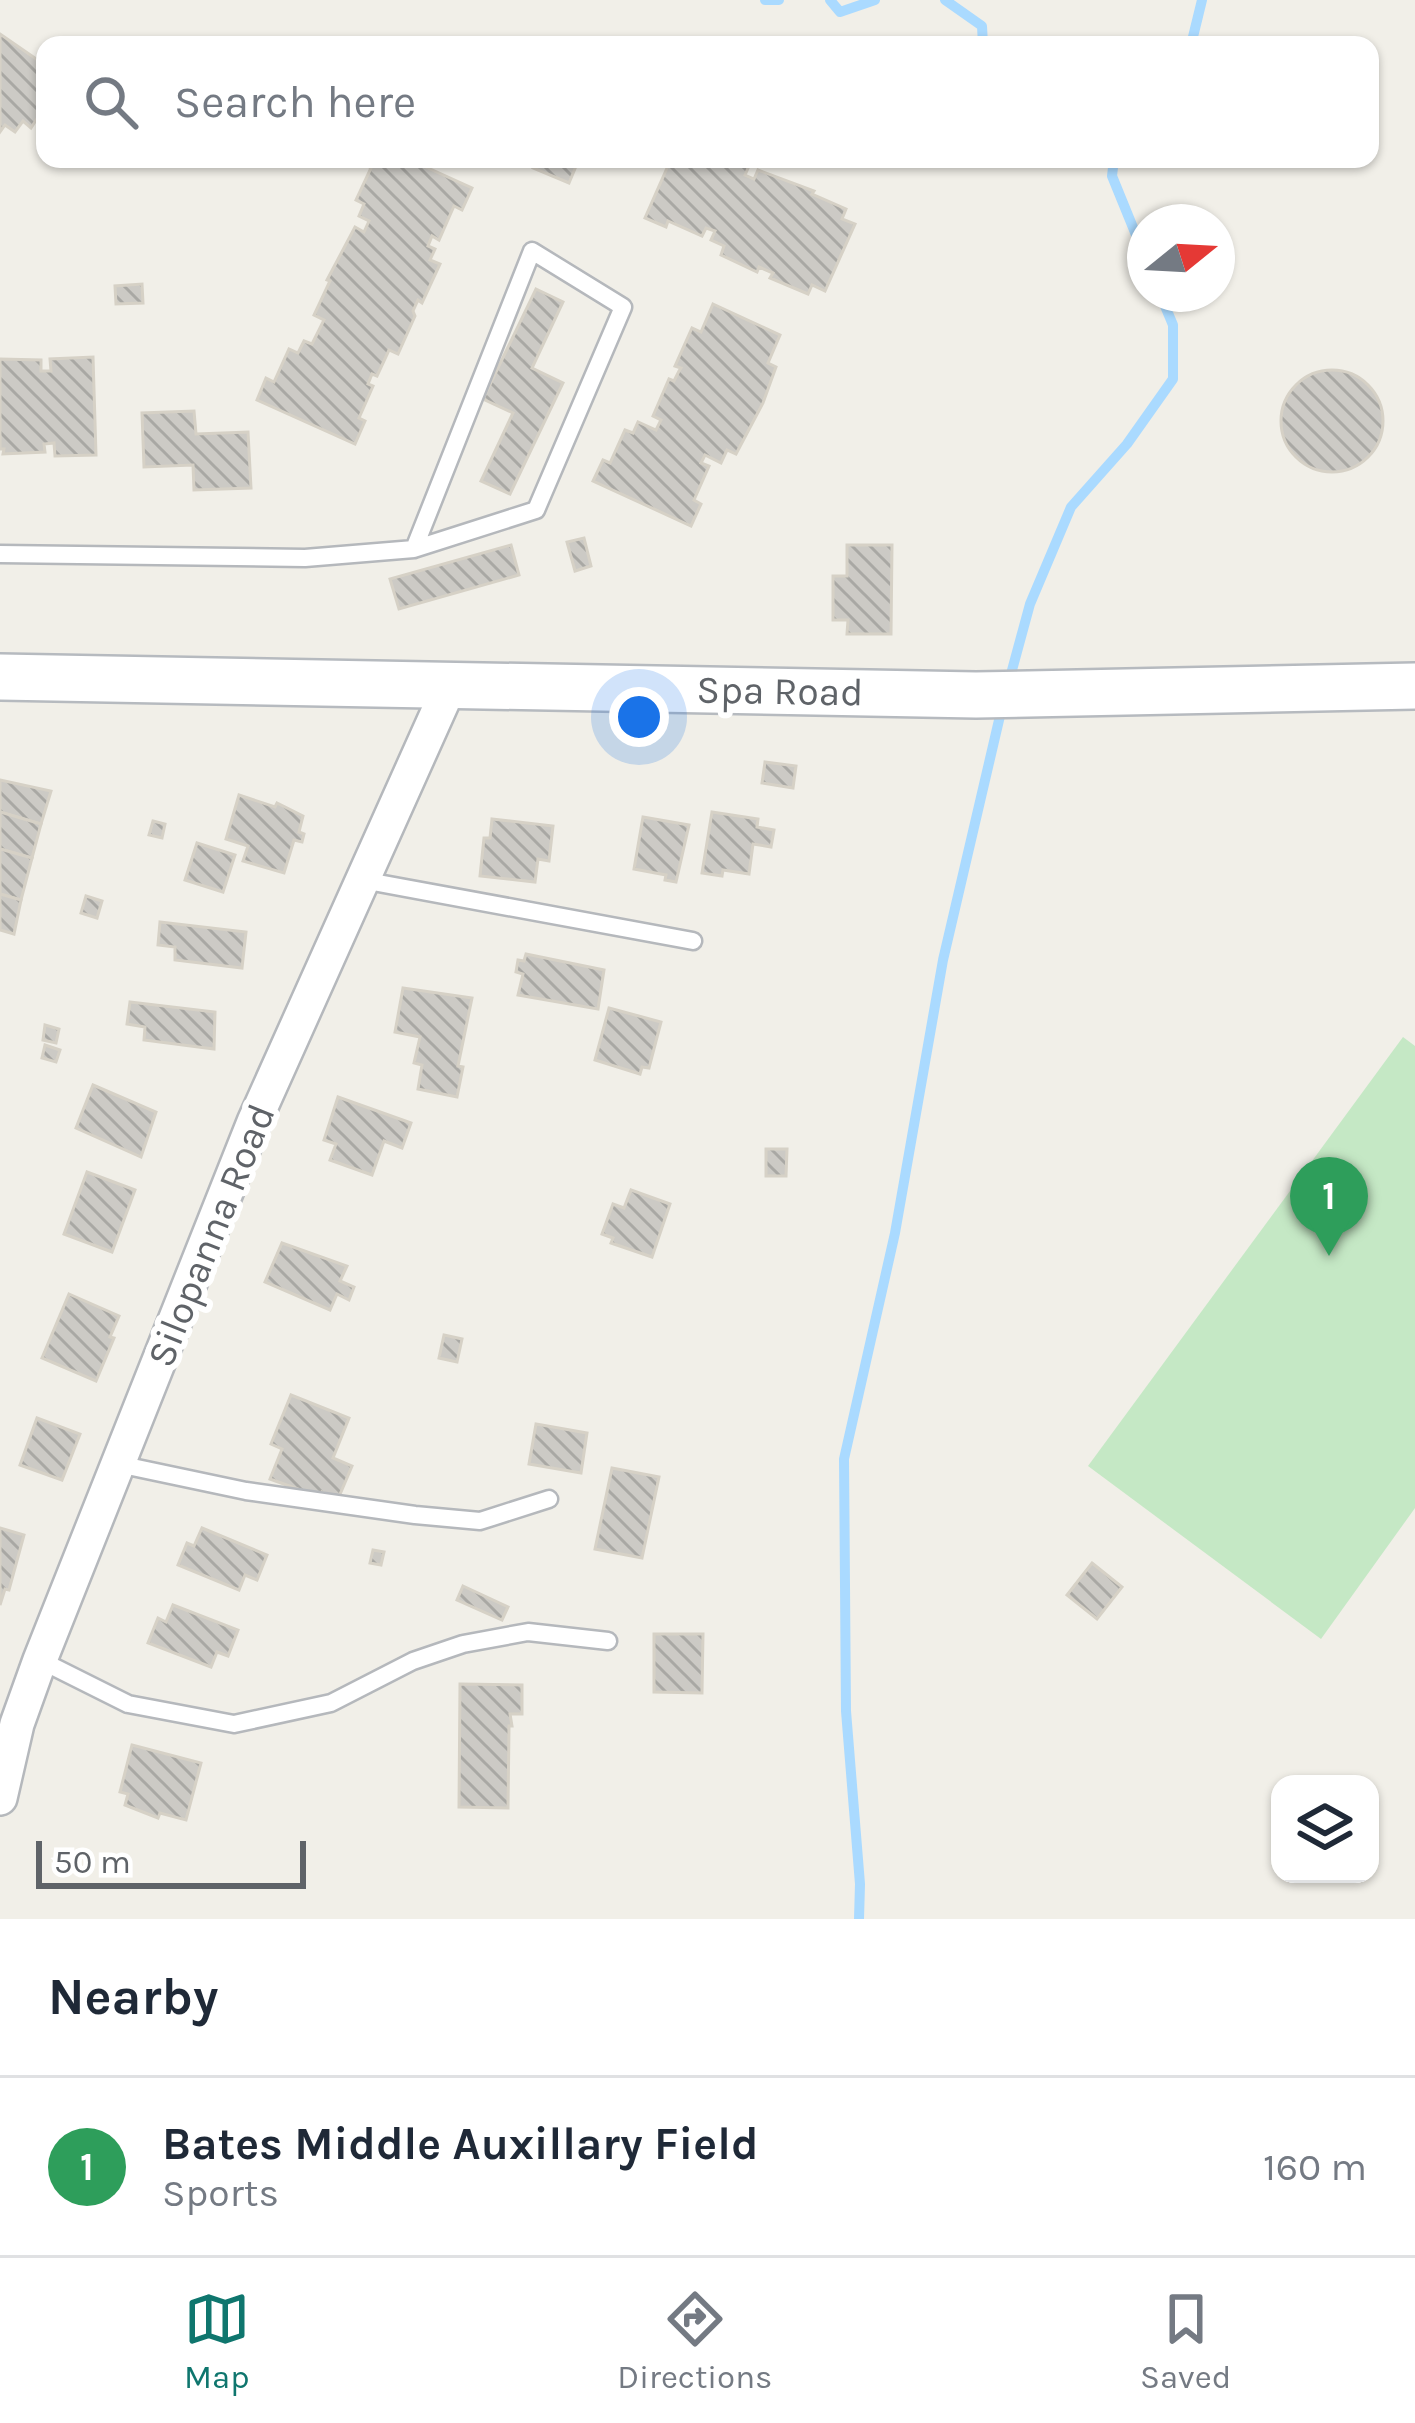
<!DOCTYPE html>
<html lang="en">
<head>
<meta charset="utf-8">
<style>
	:root { --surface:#fff; --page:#f2f2f3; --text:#1f2937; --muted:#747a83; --line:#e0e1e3; --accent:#0f766e }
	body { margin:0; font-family:Karla,sans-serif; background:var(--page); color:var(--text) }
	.controls { position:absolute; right:36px; bottom:36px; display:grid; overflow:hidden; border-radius:24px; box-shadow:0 3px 9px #0004 }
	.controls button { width:108px; height:108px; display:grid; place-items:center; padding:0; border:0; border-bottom:3px solid var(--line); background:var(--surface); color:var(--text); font:60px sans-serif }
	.compass { position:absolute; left:1127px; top:204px; width:108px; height:108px; border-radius:50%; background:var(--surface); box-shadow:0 3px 9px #0004; rotate:72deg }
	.scale { position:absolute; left:36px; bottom:30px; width:270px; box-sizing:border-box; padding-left:12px; border:6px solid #5f6368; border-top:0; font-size:33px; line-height:42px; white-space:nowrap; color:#5f6368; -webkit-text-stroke:9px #fff; paint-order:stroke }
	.you { position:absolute; left:639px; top:717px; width:42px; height:42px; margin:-30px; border:9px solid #fff; border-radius:50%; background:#1a73e8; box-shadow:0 0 0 18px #1a73e833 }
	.badge { display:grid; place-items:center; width:78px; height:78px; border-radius:50%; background:var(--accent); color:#fff; font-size:39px; font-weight:700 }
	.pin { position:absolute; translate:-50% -99px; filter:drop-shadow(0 3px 6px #0008) }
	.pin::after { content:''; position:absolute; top:63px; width:42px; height:36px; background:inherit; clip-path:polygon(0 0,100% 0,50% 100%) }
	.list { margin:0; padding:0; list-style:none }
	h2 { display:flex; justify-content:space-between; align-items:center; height:156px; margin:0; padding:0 48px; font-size:51px }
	h2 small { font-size:39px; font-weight:400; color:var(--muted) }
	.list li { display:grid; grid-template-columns:78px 1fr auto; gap:36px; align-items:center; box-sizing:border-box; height:180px; padding:0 48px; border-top:3px solid var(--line) }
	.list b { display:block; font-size:45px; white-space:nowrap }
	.list p { margin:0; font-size:39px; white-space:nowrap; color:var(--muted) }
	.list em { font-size:39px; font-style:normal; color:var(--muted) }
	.icon { flex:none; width:66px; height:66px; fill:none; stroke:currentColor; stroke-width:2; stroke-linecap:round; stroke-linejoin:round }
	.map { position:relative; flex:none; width:1415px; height:1919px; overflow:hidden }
	.search { position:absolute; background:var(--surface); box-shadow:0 3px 9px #0004; left:36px; right:36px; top:36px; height:132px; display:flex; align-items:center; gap:30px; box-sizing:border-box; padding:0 42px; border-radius:24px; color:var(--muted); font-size:45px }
	.sheet { height:336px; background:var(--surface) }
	nav { display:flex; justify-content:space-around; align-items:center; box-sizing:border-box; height:168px; border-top:3px solid var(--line); background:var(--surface); font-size:33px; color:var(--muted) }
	nav a { display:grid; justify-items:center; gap:6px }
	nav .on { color:var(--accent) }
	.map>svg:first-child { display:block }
	.garden { fill:#c5e8c5 }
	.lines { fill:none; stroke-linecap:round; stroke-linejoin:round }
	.stream { stroke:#aadaff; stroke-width:10 }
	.building { fill:url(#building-back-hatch); stroke:#d6d1c6; stroke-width:3 }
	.service-casing { stroke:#b5b8bc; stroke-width:21 }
	.minor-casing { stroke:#b5b8bc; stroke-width:38 }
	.secondary-casing { stroke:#b6babf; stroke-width:50 }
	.service { stroke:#fff; stroke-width:16 }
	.minor { stroke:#fff; stroke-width:33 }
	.secondary { stroke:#fff; stroke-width:45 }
	.labels { text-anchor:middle; stroke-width:12; stroke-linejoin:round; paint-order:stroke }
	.street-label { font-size:39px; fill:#5f6368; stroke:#fff }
</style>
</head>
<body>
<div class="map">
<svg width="1415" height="1919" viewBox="0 0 1415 1919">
	<defs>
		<pattern id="building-back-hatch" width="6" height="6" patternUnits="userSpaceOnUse" patternTransform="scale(3)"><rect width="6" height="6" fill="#cccac5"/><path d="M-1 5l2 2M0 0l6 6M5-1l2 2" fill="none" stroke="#a9a8a4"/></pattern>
	</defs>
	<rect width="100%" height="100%" fill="#f1efe8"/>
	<path class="garden" d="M1403,1037l12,9v462l-94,131 -233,-173z"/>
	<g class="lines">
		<g class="stream">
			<path d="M765,0h14"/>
			<path d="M830,0l10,12 35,-12"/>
			<path d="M945,0l37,26 1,19"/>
			<path d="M1191,45l11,-45"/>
			<path d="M1114,159l-2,17 33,81"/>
			<path d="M1008,685l22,-81 41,-97 56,-63 46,-65v-54l-13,-31"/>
			<path d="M859,1919l1,-35 -14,-173 -2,-252 51,-226 48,-273 60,-257"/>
		</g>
	</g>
	<g class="building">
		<path d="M0,34l45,31v41l-14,22 -8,-7 -8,11 -10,-7 -5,7z"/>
		<path d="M367,159h41l64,29 -10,22 -8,-4 -15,34 -7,-4 -4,10 7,3 -5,11 10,4 -18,39 -4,-3 -5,11 2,5 -17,38 -9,-4 -12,26 -5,-2 -4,10 5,2 -14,32 6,3 -10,23 -98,-44 9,-22 8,4 15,-33 9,4 6,-12 8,3 12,-24 -10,-5 16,-34 -3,-1 28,-53 9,5 5,-11 -10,-5 5,-12 -8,-4 15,-32 -7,-4z"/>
		<path d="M537,159h42l-10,24 -36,-15z"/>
		<path d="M671,159h67l11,7 -4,9 9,4 4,-9 56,21 -2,3 34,15 -4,10 13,5 -30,67 -13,-6 -4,9 -38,-16 3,-5 -14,-6 -2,5 -36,-17 3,-9 -13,-6 4,-9 -9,-3 -4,8 -34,-15 -2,6 -21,-9z"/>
		<path d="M142,284l1,19 -27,1 -1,-18z"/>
		<path d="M536,289l27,13 -31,66 31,15 -53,111 -29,-13 32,-68 -30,-14z"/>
		<path d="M713,304l67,31 -12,28 8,4 -13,36 -27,51 -9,-4 -6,13 -16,-8 -4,8 8,3 -15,34 7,4 -10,22 -98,-45 10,-21 7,3 15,-33 8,3 5,-11 18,8 5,-10 -8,-4 16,-37 5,2 5,-10 2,-3 -6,-2 17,-38 9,4z"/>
		<path d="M93,357l3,98 -41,1 -1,-13 -10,1 1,8 -42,2 1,-5h-4v-90l41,1v11h10l-1,-12z"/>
		<circle cx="1332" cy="421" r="51"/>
		<path d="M194,411l2,23 52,-2 3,56 -57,2 -1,-25 -49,2 -2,-54z"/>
		<path d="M584,538l7,28 -16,5 -8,-29z"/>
		<path d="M511,545l8,30 -120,34 -9,-30z"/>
		<path d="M847,545h45l-1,89h-44l1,-14h-15v-44h14z"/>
		<path d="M765,762l31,4 -3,22 -31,-5z"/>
		<path d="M0,780l51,11 -10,33 -41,-12z"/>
		<path d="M239,795l36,12 2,-4 26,13 -4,16 5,2 -2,8 -8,-2 -10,33 -41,-12 5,-15 -22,-7z"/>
		<path d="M0,812l41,12 -9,34 -32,-9z"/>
		<path d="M712,812l46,7 -1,8 17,3 -3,17 -18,-3 -4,30 -26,-4 -1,6 -20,-3z"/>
		<path d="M643,817l46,8 -13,57 -11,-2 1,-5 -32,-6z"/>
		<path d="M492,819l61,7 -4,35 -11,-2 -3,23 -55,-6 4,-38h6z"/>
		<path d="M153,821l12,3 -3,14 -13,-3z"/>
		<path d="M197,843l38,12 -12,37 -38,-12z"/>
		<path d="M0,849l32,9 -11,42 -21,-6z"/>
		<path d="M0,894l21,6 -7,34 -14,-4z"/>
		<path d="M86,896l16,5 -5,17 -16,-5z"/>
		<path d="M160,922l86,10 -4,36 -67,-8v-13l-17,-2z"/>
		<path d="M526,954l78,16 -6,39 -80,-14 5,-21 -7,-2 2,-12 6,1z"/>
		<path d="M403,988l69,10 -14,68 5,1 -6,30 -39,-8 4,-24 -8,-2 6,-26 -25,-5z"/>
		<path d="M130,1002l85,10 -1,37 -70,-9 1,-13 -18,-3z"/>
		<path d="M609,1008l52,14 -12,46 -7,-1 -2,7 -45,-14z"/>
		<path d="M45,1025l14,4 -3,14 -13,-3z"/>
		<path d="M45,1045l15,5 -4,12 -14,-4z"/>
		<path d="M93,1085l63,27 -15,45 -65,-29z"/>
		<path d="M338,1097l73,26 -9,25 -18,-7 -12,34 -42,-15 6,-16 -12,-4z"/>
		<path d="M766,1149h21l-1,27h-20z"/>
		<path d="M87,1172l48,18 -23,62 -48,-18z"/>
		<path d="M631,1190l39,14 -18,53 -41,-14 2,-5 -11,-4 11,-30 11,4z"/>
		<path d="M282,1243l65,23 -7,15 14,6 -5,13 -12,-6 -7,16 -65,-28z"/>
		<path d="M69,1294l50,22 -9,21 4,1 -18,43 -54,-23z"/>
		<path d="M444,1335l18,4 -5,23 -18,-4z"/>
		<path d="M291,1395l58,23 -16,40 19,8 -14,33 -16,-7 -2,5 -50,-18 12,-30 -11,-5z"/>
		<path d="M37,1418l43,16 -18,46 -42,-15z"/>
		<path d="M536,1424l51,9 -6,40 -52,-9z"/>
		<path d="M612,1468l47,9 -17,81 -47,-9z"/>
		<path d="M0,1528l24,7 -15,55 -4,-1 -5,16z"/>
		<path d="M202,1528l65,27 -10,25 -12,-5 -6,15 -61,-25 9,-22 7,3z"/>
		<path d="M373,1550l11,2 -3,13 -11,-2z"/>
		<path d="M1092,1563l30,24 -25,32 -30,-24z"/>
		<path d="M463,1586l45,21 -6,13 -45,-20z"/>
		<path d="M173,1605l65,25 -10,26 -11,-4 -6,15 -63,-24 10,-25 8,4z"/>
		<path d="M654,1634h49l-1,59 -48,-1z"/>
		<path d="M460,1684l62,1v29h-12l2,12h-3l-1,82 -49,-1z"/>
		<path d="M132,1745l69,18 -15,57 -26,-7 -2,5 -33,-13 3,-11 -8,-2z"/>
	</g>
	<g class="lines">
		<defs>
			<g id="service">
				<path d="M0,554l305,4 109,-9 122,-39 87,-203 -91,-56 -118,298"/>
				<path d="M362,880l331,61"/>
				<path d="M118,1464l128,27 169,24 65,6 69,-22"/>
				<path d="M40,1660l88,44 106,20 97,-21 82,-42 50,-17 65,-12 80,9"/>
			</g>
			<path id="minor" d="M0,1798l17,-74 23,-64 214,-538 197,-439"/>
			<path id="secondary" d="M0,677l976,18 439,-9"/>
		</defs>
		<use href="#service" class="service-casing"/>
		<use href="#minor" class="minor-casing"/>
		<use href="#secondary" class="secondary-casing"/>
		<use href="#service" class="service"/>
		<use href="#minor" class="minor"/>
		<use href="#secondary" class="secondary"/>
	</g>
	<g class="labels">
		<g class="street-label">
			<text transform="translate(780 690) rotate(1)" y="14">Spa Road</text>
			<text transform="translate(210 1235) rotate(-68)" y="14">Silopanna Road</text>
		</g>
	</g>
</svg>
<div class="controls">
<button><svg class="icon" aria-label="layers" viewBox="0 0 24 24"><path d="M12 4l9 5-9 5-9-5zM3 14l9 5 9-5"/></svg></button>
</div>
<svg class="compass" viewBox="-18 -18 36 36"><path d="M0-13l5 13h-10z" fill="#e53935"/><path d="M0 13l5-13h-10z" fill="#747a83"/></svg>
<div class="scale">50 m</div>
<div class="you"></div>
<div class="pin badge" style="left:1329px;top:1256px;background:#2e9e5b">1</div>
<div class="search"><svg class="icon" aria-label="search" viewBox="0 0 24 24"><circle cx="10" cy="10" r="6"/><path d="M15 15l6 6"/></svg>Search here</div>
</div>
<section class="sheet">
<h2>Nearby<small></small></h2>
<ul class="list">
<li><span class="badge" style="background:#2e9e5b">1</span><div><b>Bates Middle Auxillary Field</b><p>Sports</p></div><em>160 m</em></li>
</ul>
</section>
<nav>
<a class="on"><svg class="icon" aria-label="map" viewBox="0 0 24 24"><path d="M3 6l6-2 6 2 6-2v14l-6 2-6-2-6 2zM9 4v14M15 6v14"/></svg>Map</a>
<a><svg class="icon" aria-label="directions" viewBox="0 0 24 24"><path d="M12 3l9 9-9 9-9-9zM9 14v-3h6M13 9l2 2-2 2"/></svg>Directions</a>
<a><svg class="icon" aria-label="saved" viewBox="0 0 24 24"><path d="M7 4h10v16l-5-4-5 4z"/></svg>Saved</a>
</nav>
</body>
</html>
